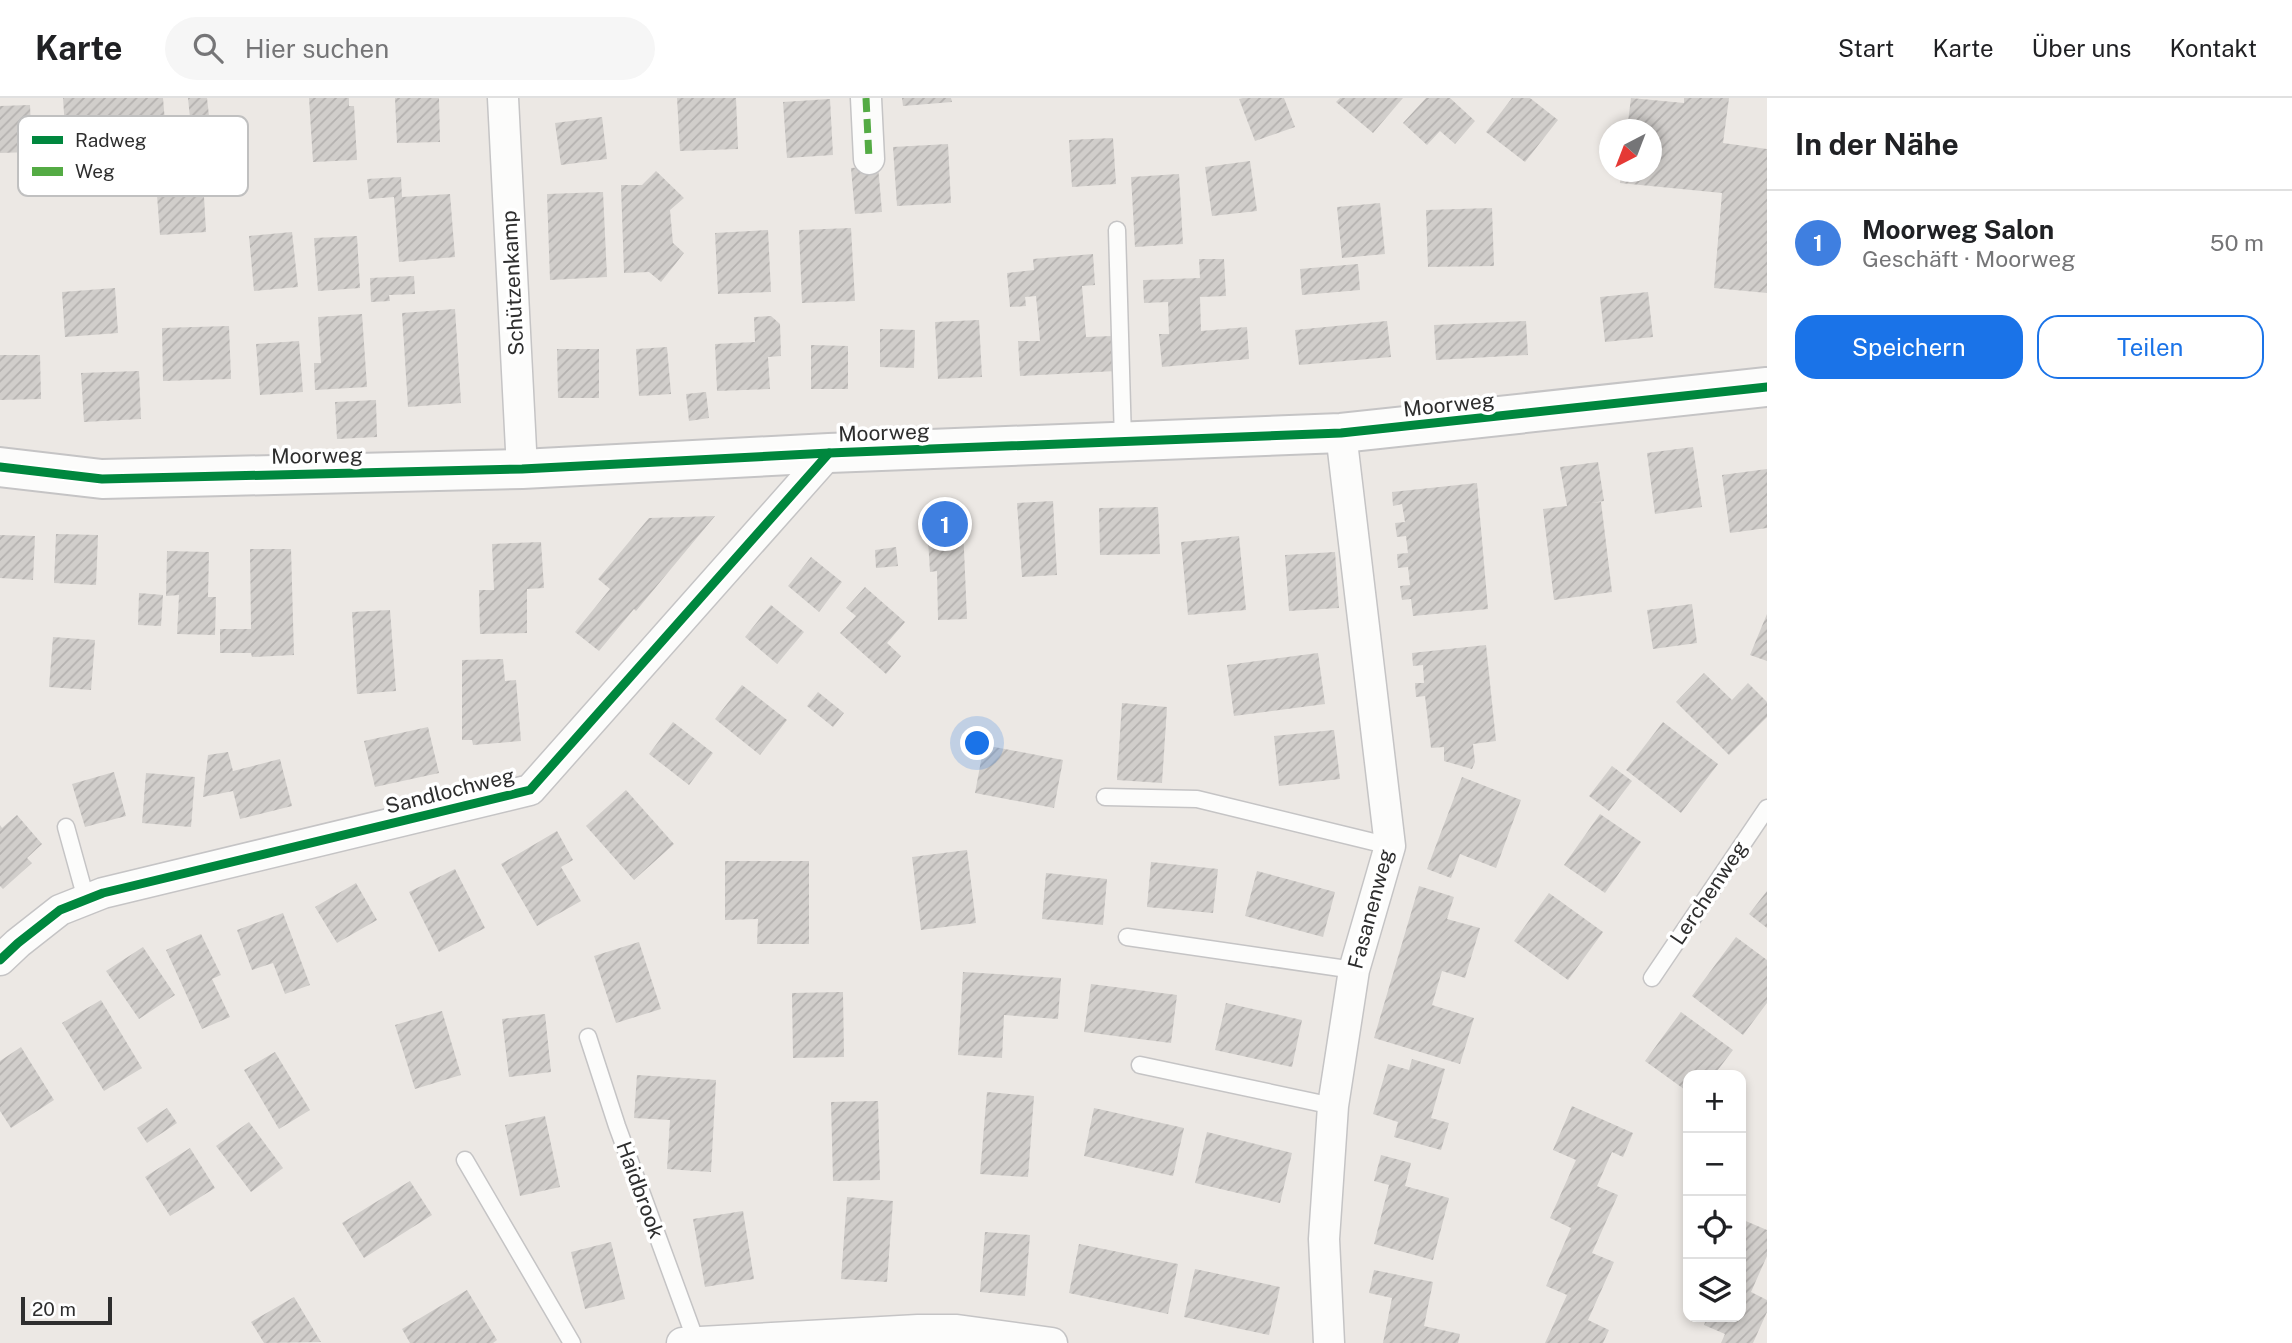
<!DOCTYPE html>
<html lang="de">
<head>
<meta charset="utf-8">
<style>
	:root { --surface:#fff; --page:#f6f6f6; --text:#202124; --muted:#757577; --line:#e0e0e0; --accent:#1a73e8 }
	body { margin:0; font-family:"Public Sans",sans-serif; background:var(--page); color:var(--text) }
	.controls { position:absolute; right:21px; bottom:21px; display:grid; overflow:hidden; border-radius:14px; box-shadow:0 4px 10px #0003 }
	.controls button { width:63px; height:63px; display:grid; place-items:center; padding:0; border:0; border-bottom:2px solid var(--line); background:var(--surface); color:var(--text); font:35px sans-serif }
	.compass { position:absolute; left:1599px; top:21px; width:63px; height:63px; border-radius:50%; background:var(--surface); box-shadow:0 4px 10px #0003; rotate:222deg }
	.scale { position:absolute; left:21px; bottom:18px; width:91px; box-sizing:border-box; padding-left:7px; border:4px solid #2e2e2e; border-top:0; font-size:19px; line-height:24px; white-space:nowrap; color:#2e2e2e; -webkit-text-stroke:5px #fff; paint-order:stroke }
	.you { position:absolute; left:978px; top:646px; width:24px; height:24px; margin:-18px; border:5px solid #fff; border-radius:50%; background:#1a73e8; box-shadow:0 0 0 10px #1a73e833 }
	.badge { display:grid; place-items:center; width:46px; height:46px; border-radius:50%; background:var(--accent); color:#fff; font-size:23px; font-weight:700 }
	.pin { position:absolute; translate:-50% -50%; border:4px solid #fff; box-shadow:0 2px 7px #0006 }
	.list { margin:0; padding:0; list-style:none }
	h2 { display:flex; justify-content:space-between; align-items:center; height:91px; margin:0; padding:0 28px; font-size:30px }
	h2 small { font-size:23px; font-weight:400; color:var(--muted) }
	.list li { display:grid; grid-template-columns:46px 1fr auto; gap:21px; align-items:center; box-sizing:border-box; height:105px; padding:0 28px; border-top:2px solid var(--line) }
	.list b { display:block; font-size:26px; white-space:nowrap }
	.list p { margin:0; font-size:23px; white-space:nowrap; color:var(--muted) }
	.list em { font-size:23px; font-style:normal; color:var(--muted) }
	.actions { display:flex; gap:14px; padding:21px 28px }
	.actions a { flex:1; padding:16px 0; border:2px solid var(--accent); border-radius:21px; text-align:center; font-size:24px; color:var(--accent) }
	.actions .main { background:var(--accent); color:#fff }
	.icon { flex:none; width:38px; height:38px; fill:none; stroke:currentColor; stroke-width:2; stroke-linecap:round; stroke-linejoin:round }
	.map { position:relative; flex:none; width:1767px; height:1245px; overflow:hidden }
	header { display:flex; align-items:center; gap:42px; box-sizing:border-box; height:98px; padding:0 35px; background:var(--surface); border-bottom:2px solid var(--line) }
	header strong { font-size:33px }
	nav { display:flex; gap:38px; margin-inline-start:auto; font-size:24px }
	.search { width:490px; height:63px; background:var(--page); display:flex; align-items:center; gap:18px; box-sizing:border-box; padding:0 24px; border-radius:38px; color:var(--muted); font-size:26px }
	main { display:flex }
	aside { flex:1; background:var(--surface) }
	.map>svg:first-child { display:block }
	.building { fill:url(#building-hatch) }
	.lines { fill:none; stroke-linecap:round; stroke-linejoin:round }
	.lane-casing { stroke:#c5c4c5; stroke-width:19 }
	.street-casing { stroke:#c5c4c5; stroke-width:33 }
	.secondary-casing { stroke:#c5c4c5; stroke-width:42 }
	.lane { stroke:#fcfcfb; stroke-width:16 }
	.street { stroke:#fcfcfb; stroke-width:30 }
	.secondary { stroke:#fcfcfb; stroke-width:38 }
	.quiet { stroke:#54ab44; stroke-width:7; stroke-dasharray:14 7; stroke-linecap:butt }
	.cycleway-casing { stroke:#fff; stroke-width:13 }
	.cycleway { stroke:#00873e; stroke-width:9 }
	.labels { text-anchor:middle; stroke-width:7; stroke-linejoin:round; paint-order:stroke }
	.street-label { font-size:21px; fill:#2e2e2e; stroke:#fff }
	.key { fill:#fff; stroke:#c0c0c0; stroke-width:2 }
	.key-label { font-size:19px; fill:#2e2e2e }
</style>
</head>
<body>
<header>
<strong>Karte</strong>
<div class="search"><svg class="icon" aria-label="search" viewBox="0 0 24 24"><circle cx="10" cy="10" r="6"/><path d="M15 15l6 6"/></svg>Hier suchen</div>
<nav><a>Start</a><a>Karte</a><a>Über uns</a><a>Kontakt</a></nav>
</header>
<main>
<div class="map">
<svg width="1767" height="1245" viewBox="0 0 1767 1245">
	<defs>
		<pattern id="building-hatch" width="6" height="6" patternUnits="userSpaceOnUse" patternTransform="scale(1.75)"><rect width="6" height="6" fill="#d1cecb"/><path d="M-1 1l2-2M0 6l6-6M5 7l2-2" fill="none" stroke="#b4b1af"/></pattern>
	</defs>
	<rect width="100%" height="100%" fill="#ece8e4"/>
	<g class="building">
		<path d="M63,0h100l3,36 -39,2 2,19 -62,4z"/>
		<path d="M188,0h19l2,18 -19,2z"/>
		<path d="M309,0h40v8h5l3,54 -44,2z"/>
		<path d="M395,0h44l1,44 -43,1z"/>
		<path d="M677,0h59l2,51 -58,2z"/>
		<path d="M902,0h49l1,4 -49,4z"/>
		<path d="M1243,0h41l11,29 -40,14 -16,-42z"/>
		<path d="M1340,0h63l-30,35 -37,-31z"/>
		<path d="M1426,0h24l25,23 -20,23 -15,-13 -13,14 -24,-22z"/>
		<path d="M1512,0h18l28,22 -33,42 -39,-30z"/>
		<path d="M1631,0l53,5v-5h45l-6,45 44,6v144l-53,-5 8,-95 -102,-10 1,-11h31v-42h-25z"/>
		<path d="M830,1l3,56 -46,3 -4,-56z"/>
		<path d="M30,7l2,47 -32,1v-47z"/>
		<path d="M602,19l5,42 -46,6 -6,-42z"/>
		<path d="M1113,40l3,46 -44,3 -3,-47z"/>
		<path d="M948,46l3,59 -54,3 -4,-59z"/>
		<path d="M1250,63l7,50 -45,5 -7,-49z"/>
		<path d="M878,68l4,46 -27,2 -4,-46z"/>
		<path d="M656,73l28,27 -14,12 3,33 11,10 -23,29 -12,-10 -25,1 -3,-88h21z"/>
		<path d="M1179,76l4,70 -48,3 -4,-70z"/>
		<path d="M401,79l1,20 48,-3 5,63 -56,5 -5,-65 -25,2 -2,-20z"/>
		<path d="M203,81l3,53 -46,3 -4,-53z"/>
		<path d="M603,94l4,85 -57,3 -3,-86z"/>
		<path d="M1380,105l5,51 -43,4 -5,-51z"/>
		<path d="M1492,110l2,58 -66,1 -2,-57z"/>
		<path d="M851,130l4,73 -53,2 -3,-73z"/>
		<path d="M768,132l3,62 -53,2 -3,-61z"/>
		<path d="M292,134l6,55 -44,4 -5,-55z"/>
		<path d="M357,138l3,52 -42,3 -4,-53z"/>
		<path d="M1093,156l2,31 -13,1 4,51 27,-1 3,35 -96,5 -2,-35h22l-4,-45 -11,1 1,9 -16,1 -3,-34 27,-3 -1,-11z"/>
		<path d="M1199,161h25l2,37 -26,1 1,34 46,-4 2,32 -87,8 -3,-33h10l-1,-32 -24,1 -1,-23 57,-2z"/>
		<path d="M1358,166l2,26 -58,5 -2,-26z"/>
		<path d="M414,178l1,18 -26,1 1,6 -19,1 -1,-24z"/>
		<path d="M115,190l3,45 -53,4 -3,-45z"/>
		<path d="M1648,194l5,45 -48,5 -5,-45z"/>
		<path d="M455,211l6,94 -53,4 -6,-94z"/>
		<path d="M362,216l5,73 -52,3 -1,-27h7l-3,-46z"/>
		<path d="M771,218l9,8 1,32 -13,1 2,32 -53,2 -2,-47 40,-2 -1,-25z"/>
		<path d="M979,222l3,57 -44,2 -3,-57z"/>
		<path d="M1387,223l4,36 -92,8 -4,-35z"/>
		<path d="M1526,223l2,34 -92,5 -2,-35z"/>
		<path d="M229,228l2,53 -68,2 -1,-53z"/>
		<path d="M880,231l35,1 -1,38 -34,-1z"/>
		<path d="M299,243l4,51 -43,3 -4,-51z"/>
		<path d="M811,247l37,1v43h-37z"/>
		<path d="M667,249l4,47 -32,2 -3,-47z"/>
		<path d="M557,251h42v49h-41z"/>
		<path d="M0,257h40l1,44 -41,1z"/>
		<path d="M139,273l2,48 -57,3 -3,-49z"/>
		<path d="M706,294l3,26 -20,3 -3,-27z"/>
		<path d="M376,302l1,37 -40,2 -2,-37z"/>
		<path d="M1693,349l9,60 -47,7 -8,-61z"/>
		<path d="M1598,364l6,39 -13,2 10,-1 11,90 -58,8 -11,-91 24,-3 -7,-39z"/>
		<path d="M1767,371v59l-37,5 -8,-58z"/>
		<path d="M1477,385l11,126 -75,7 -2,-17 -9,1 -2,-14 10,-1 -2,-18 -10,1 -1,-14 11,-1 -2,-17 -9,1 -2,-14 10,-1 -3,-18 -9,2 -1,-14z"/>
		<path d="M1053,403l4,74 -35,2 -5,-74z"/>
		<path d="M962,406l5,115 -29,1 -1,-49 -7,1 -4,-66z"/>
		<path d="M1158,409l2,47 -60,1 -1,-47z"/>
		<path d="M715,418l-79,95 -2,-2 -35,42 -24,-19 35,-43 -12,-10 51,-61z"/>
		<path d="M56,436l42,1 -2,50 -42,-2z"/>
		<path d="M0,437l35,1 -2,44 -33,-2z"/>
		<path d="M1239,438l7,74 -58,5 -7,-73z"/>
		<path d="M541,444l3,46 -17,1v44l-47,1 -1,-44h15l-2,-46z"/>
		<path d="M896,449l2,19 -22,2 -1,-18z"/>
		<path d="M250,451h41l3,106 -42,2 -1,-4h-31v-24h31z"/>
		<path d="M167,453l42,1 -1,45h8l-1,38 -38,-1 2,-39 -13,1z"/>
		<path d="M1335,454l4,56 -50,3 -4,-56z"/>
		<path d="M811,459l31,25 -23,30 -31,-26z"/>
		<path d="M865,489l40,35 -18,21 14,13 -15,18 -46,-41 16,-17 -10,-8z"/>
		<path d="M139,495l24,2 -2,31 -23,-1z"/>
		<path d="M1692,506l5,39 -44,6 -6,-39z"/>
		<path d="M771,507l33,27 -27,32 -32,-27z"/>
		<path d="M390,512l6,81 -39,3 -5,-82z"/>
		<path d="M1767,516v47l-17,-6z"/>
		<path d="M53,539l42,3 -4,50 -42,-3z"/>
		<path d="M1486,547l10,96 -23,3 2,18 -3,7 -28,-8v-14l-13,1 -6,-52 -9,1 -1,-14h9l-1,-18 -10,1 -1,-13z"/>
		<path d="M1318,555l7,51 -91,12 -7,-51z"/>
		<path d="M503,561l2,22 11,-1 5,61 -48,4 -1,-5h-10v-80z"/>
		<path d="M1704,575l28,27 16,-17 19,19v15l-38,38 -53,-53z"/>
		<path d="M742,587l45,35 -27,35 -45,-36z"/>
		<path d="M818,594l26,21 -11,14 -26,-21z"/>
		<path d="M1122,605l45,4 -5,76 -45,-3z"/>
		<path d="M673,624l40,31 -24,32 -40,-31z"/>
		<path d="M1663,624l55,42 -37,49 -55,-43z"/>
		<path d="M428,629l11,46 -64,14 -11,-46z"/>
		<path d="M1334,632l6,49 -61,7 -5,-50z"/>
		<path d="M984,647l79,15 -9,48 -79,-15z"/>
		<path d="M228,654l5,19 47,-12 12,47 -52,13 -7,-28 -30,6 5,-42z"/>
		<path d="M1612,668l20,15 -23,30 -20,-15z"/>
		<path d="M114,674l12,44 -41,11 -13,-43z"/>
		<path d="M146,675l49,4 -4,50 -49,-4z"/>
		<path d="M1462,679l59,23 -25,68 -36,-14 -9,24 -24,-9z"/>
		<path d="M626,692l48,54 -40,36 -48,-54z"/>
		<path d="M1600,716l41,28 -36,51 -41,-28z"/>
		<path d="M17,717l25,29 -15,14 5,5 -29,26 -3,-3v-61l2,3z"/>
		<path d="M557,733l16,29 -12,7 20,34 -44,25 -36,-62z"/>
		<path d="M967,752l9,73 -55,7 -9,-73z"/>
		<path d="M725,763h84v83h-52l1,-25 -33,1z"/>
		<path d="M1151,764l67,7 -5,44 -66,-6z"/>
		<path d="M455,771l30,59 -46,24 -30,-60z"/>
		<path d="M1257,773l78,21 -12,45 -78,-21z"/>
		<path d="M1046,775l61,6 -4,46 -61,-6z"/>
		<path d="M356,785l21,37 -40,23 -22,-36z"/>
		<path d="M1419,788l35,11 -7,22 33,9 -15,50 -23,-7 -10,34 42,13 -14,46 -86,-26z"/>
		<path d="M1767,793v37l-18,-14z"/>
		<path d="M1549,795l54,39 -35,48 -54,-39z"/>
		<path d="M283,815l27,72 -25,9 -12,-31 -21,7 -15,-40z"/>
		<path d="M201,836l20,41 -9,4 18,38 -28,12 -36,-79z"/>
		<path d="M1736,839l31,23v43l-24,32 -51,-39z"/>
		<path d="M639,844l22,67 -45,14 -22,-67z"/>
		<path d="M143,849l32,48 -36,24 -33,-48z"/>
		<path d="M963,874l98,6 -3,41 -54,-4 -2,43 -44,-3z"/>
		<path d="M1091,886l86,11 -6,48 -87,-11z"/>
		<path d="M843,894l1,65 -51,1 -1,-65z"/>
		<path d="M101,902l41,68 -38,23 -42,-68z"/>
		<path d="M1226,905l76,17 -10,47 -77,-17z"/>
		<path d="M442,913l19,64 -46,14 -20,-64z"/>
		<path d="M1681,914l52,38 -19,25h-26v17l-43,-31z"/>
		<path d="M545,916l6,58 -42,5 -7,-58z"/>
		<path d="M21,949l33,53 -43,28 -11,-17v-50z"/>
		<path d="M275,954l35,58 -31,19 -35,-59z"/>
		<path d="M1412,961l33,10 -14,49 18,5 -8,27 -47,-13 4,-15 -25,-8 15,-50 21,6z"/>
		<path d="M637,977l79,5 -5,92 -44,-3 3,-49 -36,-2z"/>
		<path d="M987,994l47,4 -6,81 -48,-3z"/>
		<path d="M878,1003l2,79 -47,1 -2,-79z"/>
		<path d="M1572,1008l61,27 -10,24 -11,-5 -15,34 21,9 -26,58 22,9 -26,58 21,10 -6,13h-58l22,-48 -21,-9 25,-58 -21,-10 26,-58 -23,-10z"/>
		<path d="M167,1010l10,15 -30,20 -10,-15z"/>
		<path d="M1094,1010l90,20 -11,48 -89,-20z"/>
		<path d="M545,1018l15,71 -40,9 -15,-71z"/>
		<path d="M249,1024l34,46 -32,24 -35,-46z"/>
		<path d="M1207,1034l85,21 -12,50 -85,-20z"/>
		<path d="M190,1050l25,40 -45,28 -25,-39z"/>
		<path d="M1381,1057l30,8 -6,23 44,12 -16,62 -59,-16 15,-59 -15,-4z"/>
		<path d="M410,1083l22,34 -68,43 -22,-35z"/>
		<path d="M847,1099l46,4 -6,81 -46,-3z"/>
		<path d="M743,1113l11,68 -49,8 -12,-68z"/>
		<path d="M1741,1121l26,11v26l-16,36 16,8v12l-14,31h-32l4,-9 -21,-9 3,-8h34z"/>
		<path d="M985,1134l45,3 -5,61 -45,-4z"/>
		<path d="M611,1144l14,57 -40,10 -14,-57z"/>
		<path d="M1079,1146l99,20 -10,50 -99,-21z"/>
		<path d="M1195,1171l85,18 -11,48 -85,-18z"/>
		<path d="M1374,1172l59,12 -9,44 36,8 -2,9h-75l9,-45 -23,-5z"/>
		<path d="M467,1192l30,50 -4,3h-83l-8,-14z"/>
		<path d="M294,1199l27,45 -57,1 -13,-21z"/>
	</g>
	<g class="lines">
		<defs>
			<g id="lane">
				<path d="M1117,132l6,211"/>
				<path d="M1105,699l92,2 193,47"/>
				<path d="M66,729l20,72"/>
				<path d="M1127,839l227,33"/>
				<path d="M1652,880l115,-170"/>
				<path d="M588,939l29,89 79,215"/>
				<path d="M1140,967l193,41"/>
				<path d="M465,1062l107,183"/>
			</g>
			<g id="street">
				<path d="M503,0l19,371"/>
				<path d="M866,0l3,61"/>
				<path d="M0,862l18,-17 42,-33 43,-17 427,-103 299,-337"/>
				<path d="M682,1245l236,-13h39l95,13"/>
				<path d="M1329,1245l-5,-104 9,-133 21,-136 36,-124 -49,-413"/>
			</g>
			<path id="secondary" d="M0,369l102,12 420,-10 307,-16 512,-20 426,-46"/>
		</defs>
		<use href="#lane" class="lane-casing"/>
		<use href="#street" class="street-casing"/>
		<use href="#secondary" class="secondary-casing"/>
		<use href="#lane" class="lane"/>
		<use href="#street" class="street"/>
		<use href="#secondary" class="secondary"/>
		<path class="quiet" d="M866,0l3,61"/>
		<defs>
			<g id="cycleway">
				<path d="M0,369l102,12 420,-10 307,-16 512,-20 426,-46"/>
				<path d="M0,862l18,-17 42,-33 43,-17 427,-103 299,-337"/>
			</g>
		</defs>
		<use href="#cycleway" class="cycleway-casing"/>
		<use href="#cycleway" class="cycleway"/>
	</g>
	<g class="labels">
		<g class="street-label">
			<text transform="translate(513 185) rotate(-93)" y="7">Schützenkamp</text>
			<text transform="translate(1449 307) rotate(-6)" y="7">Moorweg</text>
			<text transform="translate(884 335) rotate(-2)" y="7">Moorweg</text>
			<text transform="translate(317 358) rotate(-1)" y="7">Moorweg</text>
			<text transform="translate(450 693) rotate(-14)" y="7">Sandlochweg</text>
			<text transform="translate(1709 795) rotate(-56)" y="7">Lerchenweg</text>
			<text transform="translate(1371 811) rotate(-75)" y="7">Fasanenweg</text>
			<text transform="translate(640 1092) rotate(70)" y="7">Haidbrook</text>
		</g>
	</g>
	<rect x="18" y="18" width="230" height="80" rx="10" class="key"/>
	<rect x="32" y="38" width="31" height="8" fill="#00873e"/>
	<rect x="32" y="69" width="31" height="9" fill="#54ab44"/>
	<g class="key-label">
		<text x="75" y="49">Radweg</text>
		<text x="75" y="80">Weg</text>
	</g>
</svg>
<div class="controls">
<button>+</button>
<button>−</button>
<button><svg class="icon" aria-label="locate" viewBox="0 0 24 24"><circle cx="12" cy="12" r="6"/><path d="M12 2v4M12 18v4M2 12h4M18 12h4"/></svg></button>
<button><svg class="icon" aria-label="layers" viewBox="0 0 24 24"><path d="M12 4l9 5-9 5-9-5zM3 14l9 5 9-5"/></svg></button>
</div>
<svg class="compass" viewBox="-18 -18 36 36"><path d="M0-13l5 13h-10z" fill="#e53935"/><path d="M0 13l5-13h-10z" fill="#757577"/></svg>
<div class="scale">20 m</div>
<div class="you"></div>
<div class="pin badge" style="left:945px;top:426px;background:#3f7fe0">1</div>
</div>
<aside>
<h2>In der Nähe<small></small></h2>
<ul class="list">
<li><span class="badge" style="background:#3f7fe0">1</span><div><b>Moorweg Salon</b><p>Geschäft · Moorweg</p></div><em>50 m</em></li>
</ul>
<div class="actions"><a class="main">Speichern</a><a>Teilen</a></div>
</aside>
</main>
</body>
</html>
